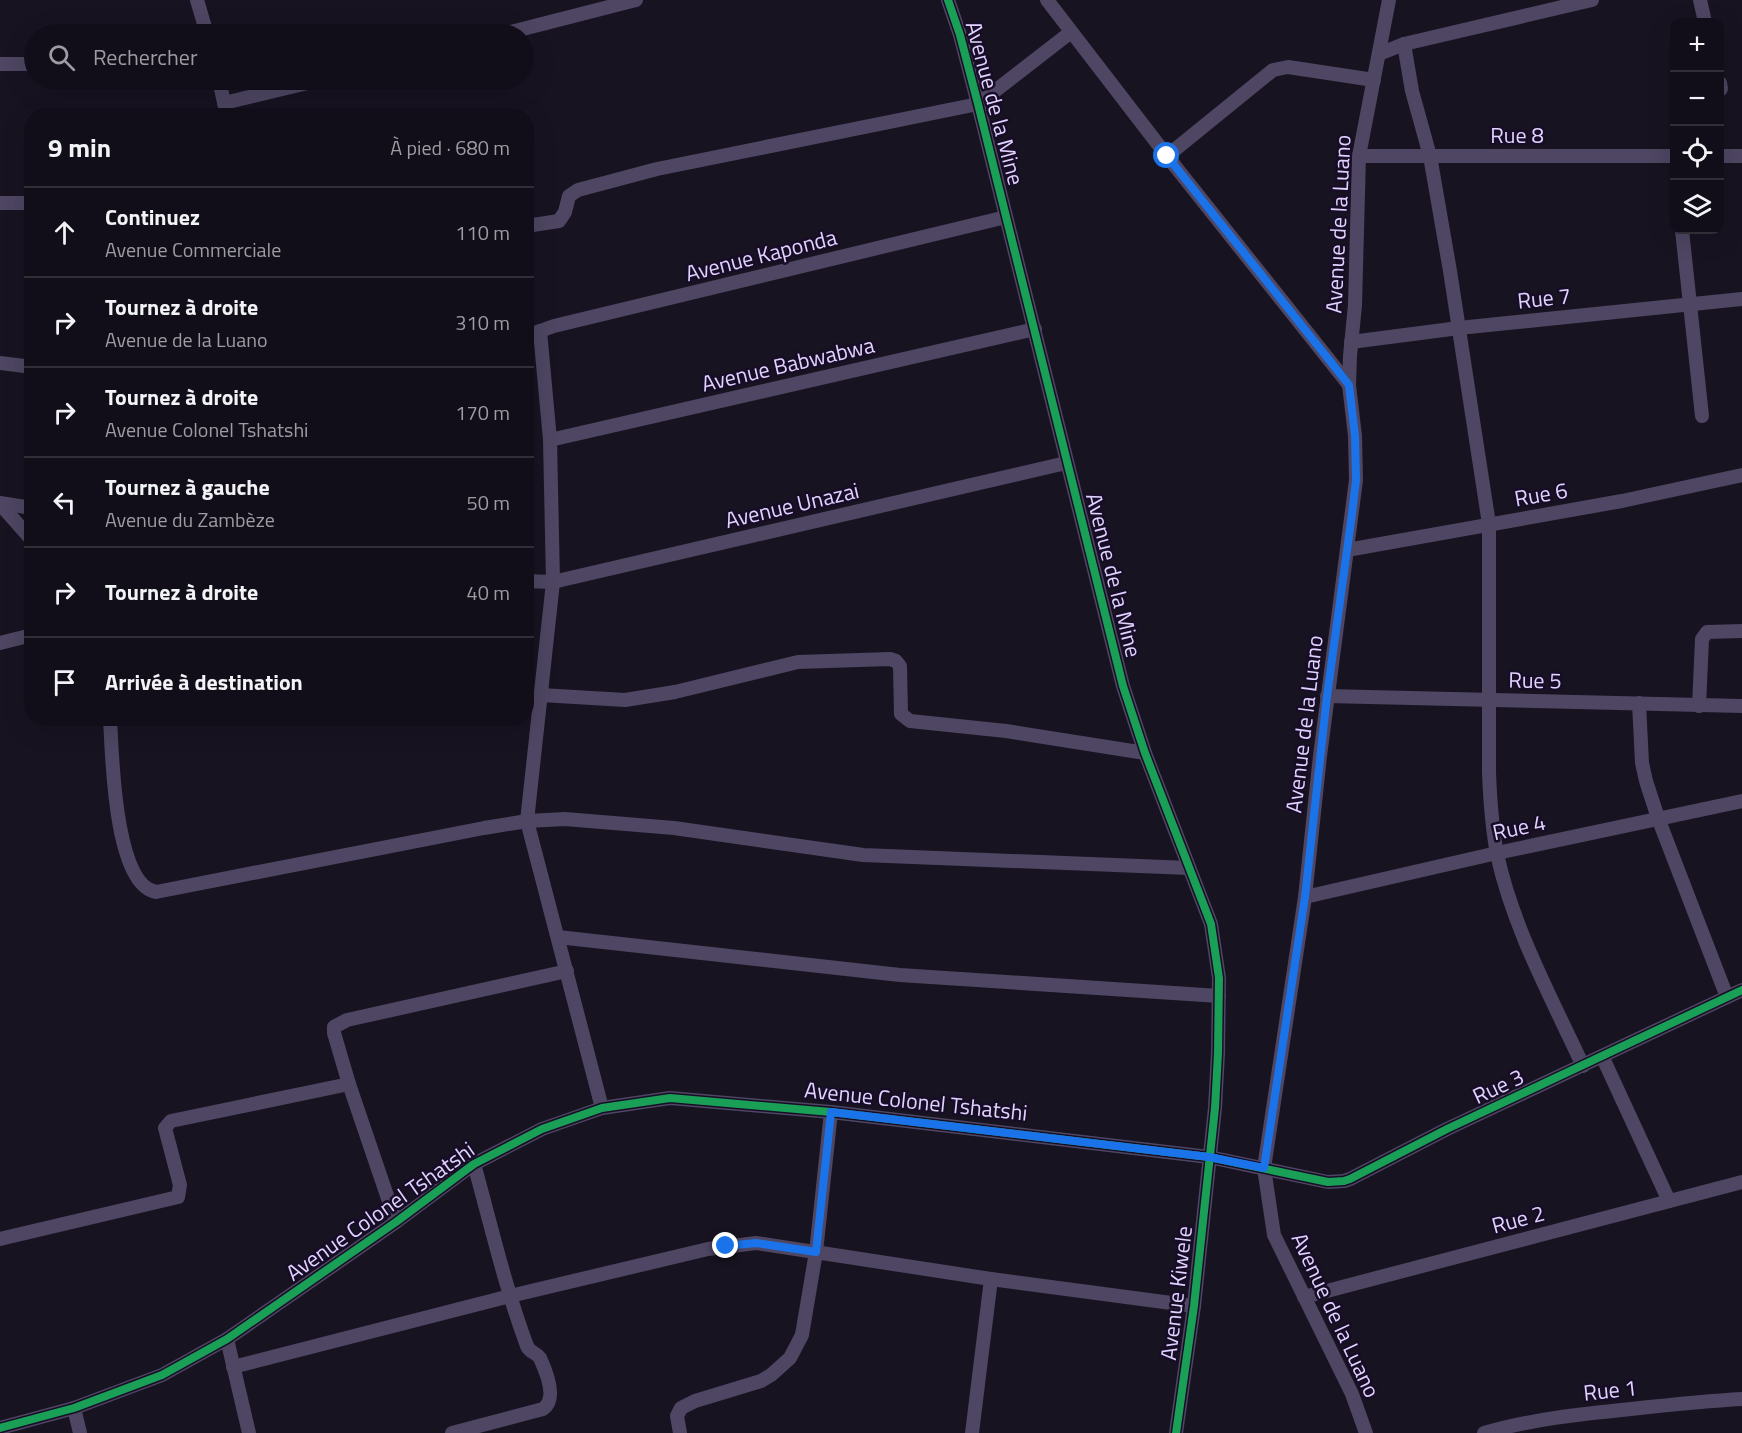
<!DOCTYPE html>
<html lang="fr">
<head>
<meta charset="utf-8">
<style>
	:root { --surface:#120e19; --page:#1f1c26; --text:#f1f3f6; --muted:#9c9ca2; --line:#312e38 }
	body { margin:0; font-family:"Titillium Web",sans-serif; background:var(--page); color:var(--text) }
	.controls { position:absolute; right:18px; top:18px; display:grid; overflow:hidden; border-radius:12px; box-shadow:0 6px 24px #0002 }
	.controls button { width:54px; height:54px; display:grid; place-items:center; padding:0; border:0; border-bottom:2px solid var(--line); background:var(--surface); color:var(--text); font:30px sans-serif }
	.stop { position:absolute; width:18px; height:18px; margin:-14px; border:4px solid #1a73e8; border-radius:50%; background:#fff }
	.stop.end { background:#1a73e8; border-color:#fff; box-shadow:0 2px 6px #0008 }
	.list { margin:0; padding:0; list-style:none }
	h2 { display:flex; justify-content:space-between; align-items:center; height:78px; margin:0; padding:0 24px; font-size:26px }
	h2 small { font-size:20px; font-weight:400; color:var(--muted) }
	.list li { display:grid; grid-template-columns:39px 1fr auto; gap:18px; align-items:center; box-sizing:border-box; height:90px; padding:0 24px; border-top:2px solid var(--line) }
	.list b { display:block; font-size:22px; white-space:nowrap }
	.list p { margin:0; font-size:20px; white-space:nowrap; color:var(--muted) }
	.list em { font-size:20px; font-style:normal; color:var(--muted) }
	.icon { flex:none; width:33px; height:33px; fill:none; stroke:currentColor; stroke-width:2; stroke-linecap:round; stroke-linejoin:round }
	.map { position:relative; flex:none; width:1742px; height:1433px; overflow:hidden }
	.search { position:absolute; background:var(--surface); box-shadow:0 6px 24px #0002; left:24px; top:24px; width:510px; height:66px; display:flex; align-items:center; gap:15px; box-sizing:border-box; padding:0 21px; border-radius:33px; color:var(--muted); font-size:22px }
	.panel { position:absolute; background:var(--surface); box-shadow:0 6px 24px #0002; left:24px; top:108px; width:510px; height:618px; border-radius:24px }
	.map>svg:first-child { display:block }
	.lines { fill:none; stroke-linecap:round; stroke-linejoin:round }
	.street { stroke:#4e4662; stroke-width:14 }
	.cycleway-casing { stroke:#170d27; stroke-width:11 }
	.cycleway { stroke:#1a9f57; stroke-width:8 }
	.route { stroke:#1a73e8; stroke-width:8 }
	.labels { text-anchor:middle; stroke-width:5; stroke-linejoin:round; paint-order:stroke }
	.street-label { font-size:22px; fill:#e1d2ff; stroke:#170d27 }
</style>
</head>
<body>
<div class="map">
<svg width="1742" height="1433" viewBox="0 0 1742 1433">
	<rect width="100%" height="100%" fill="#181321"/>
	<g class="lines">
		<g class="street">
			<path d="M197,0l10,34"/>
			<path d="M948,0l12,35 18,69 145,582 22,67 66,171 8,54 -1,75 -3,55 -21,198 -18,127"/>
			<path d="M1047,0l120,156 182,229"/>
			<path d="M1700,0l5,22"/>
			<path d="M503,34l133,-34"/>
			<path d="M1404,44l8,47 18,65 20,115 39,253v248c1,27 3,55 8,82 16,74 54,143 86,212"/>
			<path d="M1379,54l25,-10 188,-44"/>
			<path d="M0,64h34"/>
			<path d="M219,80l8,36"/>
			<path d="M1720,83l1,6"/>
			<path d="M224,103l96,-23"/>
			<path d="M1167,156l106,-86 15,-3 86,13"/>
			<path d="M1359,156h315"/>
			<path d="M1720,156h22"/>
			<path d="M0,203h32"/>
			<path d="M526,226l33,-5 6,-9 4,-16 9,-6 79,-21 321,-65 93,-72"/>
			<path d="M1682,230l20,186"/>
			<path d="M540,331l10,109 3,142 -26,239 75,287"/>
			<path d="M526,336l28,-10 452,-109"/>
			<path d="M1351,342l108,-14 283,-29"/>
			<path d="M0,363l32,4"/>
			<path d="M550,440l485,-111"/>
			<path d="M0,503l32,5"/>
			<path d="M0,504l32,36"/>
			<path d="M1347,550l275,-49 120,-26"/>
			<path d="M526,581l27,1 17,-4 496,-115"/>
			<path d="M0,643l32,-8"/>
			<path d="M541,695l84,5 50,-8 123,-30 92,-3 6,2 4,5 1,48 9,7 96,10 139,22"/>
			<path d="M1327,696l415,10"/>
			<path d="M1639,703l3,60 4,18 12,37 69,179"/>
			<path d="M1699,706l3,-67 5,-7 35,-1"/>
			<path d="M110,718c2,35 4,167 46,174l328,-64 43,-7 38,-2 109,9 189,27 326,13"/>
			<path d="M1305,897l192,-44 245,-52"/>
			<path d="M558,937l342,38 319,21"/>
			<path d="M1602,1056l67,145"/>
			<path d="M396,1222l-47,-138 -15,-51v-6l13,-7 220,-49"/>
			<path d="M0,1239l178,-42 2,-12 -15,-57 6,-7 178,-37"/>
			<path d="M1304,1297l438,-115"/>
			<path d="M227,1339l22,94"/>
			<path d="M233,1367l277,-71 198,-47 48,-6 235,36 203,27"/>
			<path d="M74,1408l6,25"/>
			<path d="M0,1428l74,-20 88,-33 65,-36 169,-117 78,-58 68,-35 60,-21 68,-10 161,14 378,45 119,25 16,-1 6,-2 97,-50 295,-139"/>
			<path d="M452,1433l91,-24c15,-10 3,-38 -3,-51 -4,-6 -10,-5 -13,-12 -22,-59 -36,-121 -53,-182"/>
			<path d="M680,1433l-3,-17 4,-8 14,-7 66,-20 10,-6 19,-17 12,-23 14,-83 15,-140"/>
			<path d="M972,1433l19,-154"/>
			<path d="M1366,1433l-14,-39 -78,-159 -10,-67 41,-271 15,-141 36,-276 -1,-44 -6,-51 1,-29 5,-51 4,-149 30,-156"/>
			<path d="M1484,1433c48,-14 97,-19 147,-24 37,-4 74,-8 111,-10"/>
		</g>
		<defs>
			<g id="cycleway">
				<path d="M948,0l12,35 18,69 145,582 22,67 66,171 8,54 -1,75 -3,55 -21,198 -18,127"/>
				<path d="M0,1428l74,-20 88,-33 65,-36 169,-117 78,-58 68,-35 60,-21 68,-10 161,14 378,45 119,25 16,-1 6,-2 97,-50 295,-139"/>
			</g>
		</defs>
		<use href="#cycleway" class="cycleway-casing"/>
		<use href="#cycleway" class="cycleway"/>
	</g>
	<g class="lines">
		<path class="route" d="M726,1246l30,-3 60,9 15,-140 378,45 55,11 41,-271 22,-201 25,-182 4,-34 -1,-44 -6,-51 -182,-229"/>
	</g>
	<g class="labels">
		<g class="street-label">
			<text transform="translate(995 103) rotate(75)" y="8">Avenue de la Mine</text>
			<text x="1517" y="143">Rue 8</text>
			<text transform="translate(1338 224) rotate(-87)" y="8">Avenue de la Luano</text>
			<text transform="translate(761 255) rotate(-14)" y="8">Avenue Kaponda</text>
			<text transform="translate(1544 298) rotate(-6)" y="8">Rue 7</text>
			<text transform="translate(788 364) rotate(-13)" y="8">Avenue Babwabwa</text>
			<text transform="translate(1541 494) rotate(-10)" y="8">Rue 6</text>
			<text transform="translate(792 505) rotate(-13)" y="8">Avenue Unazai</text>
			<text transform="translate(1114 575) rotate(76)" y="8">Avenue de la Mine</text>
			<text transform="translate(1535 680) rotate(1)" y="8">Rue 5</text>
			<text transform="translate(1304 724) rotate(-83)" y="8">Avenue de la Luano</text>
			<text transform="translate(1519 827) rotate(-12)" y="8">Rue 4</text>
			<text transform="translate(1498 1086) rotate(-25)" y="8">Rue 3</text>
			<text transform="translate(916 1101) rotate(6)" y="8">Avenue Colonel Tshatshi</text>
			<text transform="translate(380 1211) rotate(-35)" y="8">Avenue Colonel Tshatshi</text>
			<text transform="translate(1518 1219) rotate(-15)" y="8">Rue 2</text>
			<text transform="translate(1176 1293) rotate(-83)" y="8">Avenue Kiwele</text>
			<text transform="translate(1336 1315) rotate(65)" y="8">Avenue de la Luano</text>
			<text transform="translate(1610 1390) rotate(-6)" y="8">Rue 1</text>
		</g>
	</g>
</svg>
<div class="controls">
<button>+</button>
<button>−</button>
<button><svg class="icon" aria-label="locate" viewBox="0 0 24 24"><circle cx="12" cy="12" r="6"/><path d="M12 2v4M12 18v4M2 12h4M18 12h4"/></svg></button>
<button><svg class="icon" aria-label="layers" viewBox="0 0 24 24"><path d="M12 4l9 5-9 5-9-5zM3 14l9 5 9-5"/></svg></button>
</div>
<div class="stop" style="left:1167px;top:156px"></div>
<div class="stop end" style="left:726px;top:1246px"></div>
<div class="search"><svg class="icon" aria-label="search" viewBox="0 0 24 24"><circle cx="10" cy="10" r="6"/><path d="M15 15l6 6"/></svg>Rechercher</div>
<section class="panel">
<h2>9 min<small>À pied · 680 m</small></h2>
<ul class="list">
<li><svg class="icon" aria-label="ahead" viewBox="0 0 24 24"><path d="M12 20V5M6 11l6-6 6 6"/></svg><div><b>Continuez</b><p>Avenue Commerciale</p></div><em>110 m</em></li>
<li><svg class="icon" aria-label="right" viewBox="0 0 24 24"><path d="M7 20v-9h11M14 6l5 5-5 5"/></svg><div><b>Tournez à droite</b><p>Avenue de la Luano</p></div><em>310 m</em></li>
<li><svg class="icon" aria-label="right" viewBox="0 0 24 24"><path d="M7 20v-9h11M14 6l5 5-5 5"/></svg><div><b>Tournez à droite</b><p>Avenue Colonel Tshatshi</p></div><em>170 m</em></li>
<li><svg class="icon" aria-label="left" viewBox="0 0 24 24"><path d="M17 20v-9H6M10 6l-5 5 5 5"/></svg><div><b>Tournez à gauche</b><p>Avenue du Zambèze</p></div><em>50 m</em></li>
<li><svg class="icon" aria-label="right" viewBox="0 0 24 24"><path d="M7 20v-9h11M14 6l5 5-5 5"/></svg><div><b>Tournez à droite</b></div><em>40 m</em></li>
<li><svg class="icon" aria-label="arrive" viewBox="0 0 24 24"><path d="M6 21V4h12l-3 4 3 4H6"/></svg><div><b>Arrivée à destination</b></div></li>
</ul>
</section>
</div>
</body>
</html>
